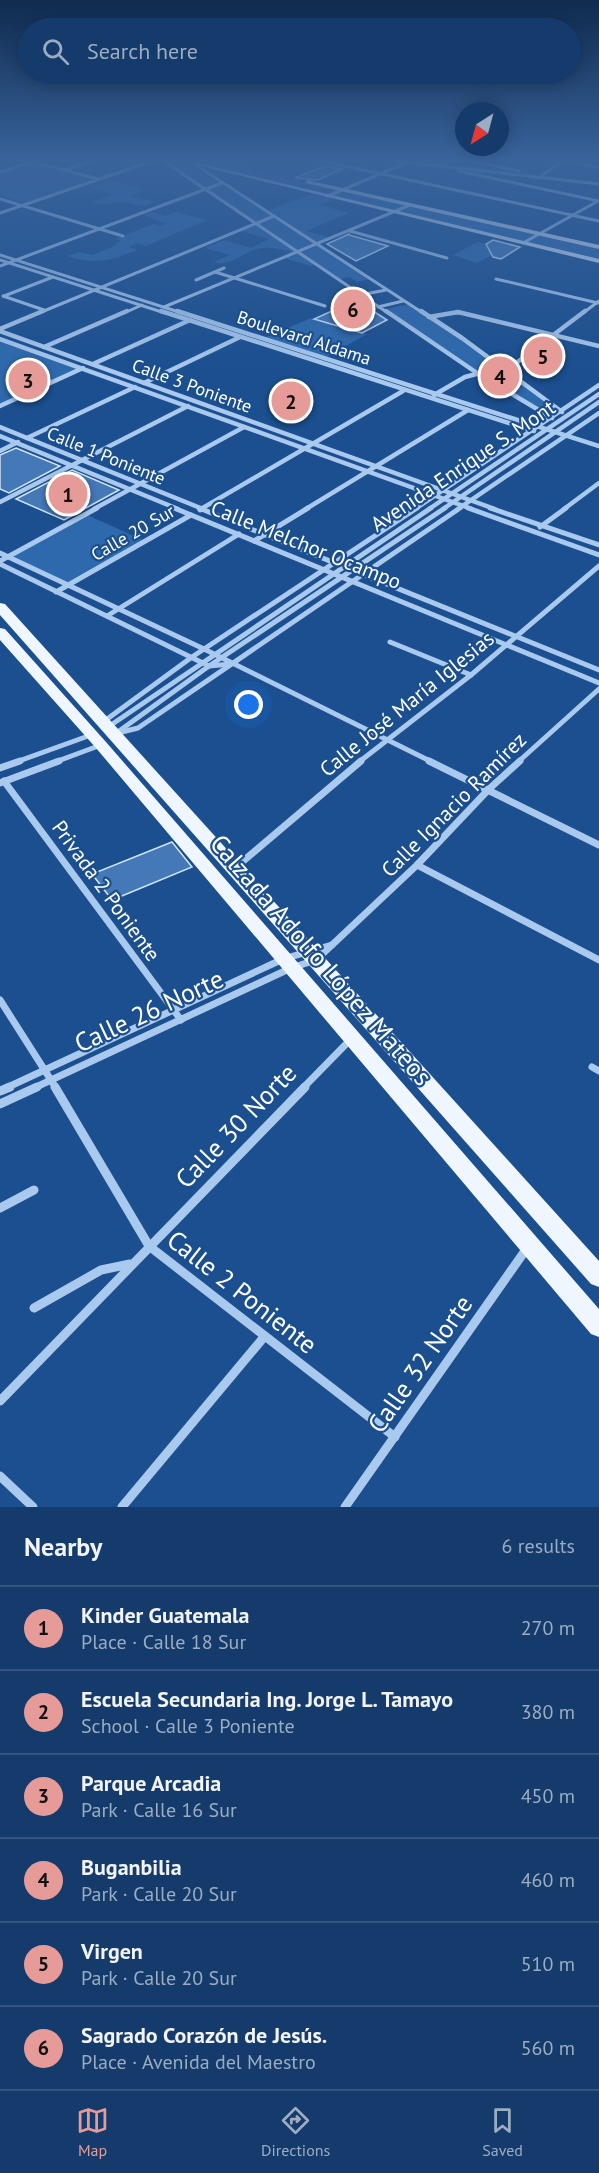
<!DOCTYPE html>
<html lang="en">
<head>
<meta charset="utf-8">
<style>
	:root { --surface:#143b6b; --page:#1d4271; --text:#f1f3f6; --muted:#9dadc1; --line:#33557e; --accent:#e69b98 }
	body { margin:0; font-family:"PT Sans",sans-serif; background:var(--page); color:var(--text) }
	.compass { position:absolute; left:455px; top:102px; width:54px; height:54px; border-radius:50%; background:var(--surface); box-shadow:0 3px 15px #0003; rotate:216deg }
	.you { position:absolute; left:249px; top:705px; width:21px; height:21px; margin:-15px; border:4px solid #fff; border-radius:50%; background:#1a73e8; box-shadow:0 0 0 9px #1a73e833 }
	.badge { display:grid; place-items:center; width:39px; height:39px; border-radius:50%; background:var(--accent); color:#111; font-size:20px; font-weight:700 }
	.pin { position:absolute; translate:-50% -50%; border:3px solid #fff; box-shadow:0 2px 6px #0006 }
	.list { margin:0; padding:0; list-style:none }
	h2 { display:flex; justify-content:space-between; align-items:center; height:78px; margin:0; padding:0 24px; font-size:26px }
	h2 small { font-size:20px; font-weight:400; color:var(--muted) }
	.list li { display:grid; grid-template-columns:39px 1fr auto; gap:18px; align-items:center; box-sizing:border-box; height:84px; padding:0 24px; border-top:2px solid var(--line) }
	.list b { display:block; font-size:22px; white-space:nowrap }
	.list p { margin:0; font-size:20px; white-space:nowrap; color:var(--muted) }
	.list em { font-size:20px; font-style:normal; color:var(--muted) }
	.icon { flex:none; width:33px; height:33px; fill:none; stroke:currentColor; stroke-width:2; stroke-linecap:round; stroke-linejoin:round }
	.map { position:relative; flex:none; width:599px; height:1507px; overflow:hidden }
	.search { position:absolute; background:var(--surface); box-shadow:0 3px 15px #0003; left:18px; right:18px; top:18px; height:66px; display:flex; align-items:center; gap:15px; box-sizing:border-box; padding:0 21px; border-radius:33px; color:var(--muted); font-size:22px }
	.sheet { height:582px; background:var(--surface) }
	nav { display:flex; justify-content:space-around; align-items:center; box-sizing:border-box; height:84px; border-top:2px solid var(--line); background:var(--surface); font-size:16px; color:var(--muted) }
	nav a { display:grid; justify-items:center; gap:3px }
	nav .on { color:var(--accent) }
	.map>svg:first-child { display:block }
	.green { fill:#2e69ad; fill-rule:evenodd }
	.building { fill:#4478b7; stroke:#cfe3fa; stroke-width:1.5 }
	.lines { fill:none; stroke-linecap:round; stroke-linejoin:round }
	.street-far4 { stroke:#a9c9ee; stroke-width:3 }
	.street-far3 { stroke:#a9c9ee; stroke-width:4.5 }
	.street-far2 { stroke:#a9c9ee; stroke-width:5 }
	.street-far1 { stroke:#a9c9ee; stroke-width:7 }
	.street { stroke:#a9c9ee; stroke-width:9 }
	.secondary { fill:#d6e6fa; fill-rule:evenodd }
	.primary { fill:#f0f6ff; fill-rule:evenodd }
	.labels { text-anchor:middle; stroke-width:4.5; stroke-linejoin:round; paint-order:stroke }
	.far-street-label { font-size:18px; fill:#fff; stroke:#1b4f8f }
	.street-label { font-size:21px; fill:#fff; stroke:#1b4f8f }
	.near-street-label { font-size:26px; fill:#fff; stroke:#1b4f8f }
</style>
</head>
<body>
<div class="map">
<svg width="599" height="1507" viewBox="0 0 599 1507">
	<rect width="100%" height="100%" fill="#1b4f8f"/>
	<g class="green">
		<path d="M164,160h42l393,88v13l-261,-63 -18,7 29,8 -43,18 27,7 -15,6 52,35 -13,3 -7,-5 -13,3 -22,-16 -4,2 -30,-9 10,-5c-8,-2 -20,-5 -28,-4 -17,1 -32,20 -49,14l16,-7 -25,-7 19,-8 27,8 18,-9 -32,-9 19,-8zM185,162l128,31 -46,18z"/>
		<path d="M34,163l61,16 -71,24 -24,-7v-22z"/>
		<path d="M109,180l37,10 -15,6 25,6c-21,8 -18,0 -35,0 -14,0 -11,5 -29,0l22,-8 -24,-7z"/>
		<path d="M152,212l13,4 11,-4 31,8 -61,26 -8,-3 -9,4 8,3c-28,11 -41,15 -70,6l13,-4 12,3 25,-10 -2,-1 6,-3 -6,-2 38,-15 8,2 5,-2 -22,-9z"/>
		<path d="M478,242l8,2 6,11 -15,8 -24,-8z"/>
		<path d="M409,304l53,34 98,73 -9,6 -74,-44 -94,-63z"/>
		<path d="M311,318l56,16 -44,25 -61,-20z"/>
		<path d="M0,339l83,30 -83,37z"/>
		<path d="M536,348l28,7 -13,10 -28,-7z"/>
		<path d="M85,514l60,27 -77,44 -61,-28z"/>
	</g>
	<g class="building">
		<path d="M325,166l17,3 -24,11 -23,-2z"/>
		<path d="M349,234v1l39,11 -32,15 -29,-17z"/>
		<path d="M493,240l27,7 -19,12 -8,-2 -7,-13z"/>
		<path d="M356,300l31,20 -25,13 -48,-14z"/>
		<path d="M16,448l44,18 -51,27 -9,-4v-34z"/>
		<path d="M72,470l47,20 -55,30 -48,-21z"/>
		<path d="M172,842l20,25 -80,33 -20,-26z"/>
	</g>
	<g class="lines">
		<g class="street-far4">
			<path d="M27,160l71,19"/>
			<path d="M162,160l226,153"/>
			<path d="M188,160l235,153"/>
			<path d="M317,160l282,61"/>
			<path d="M388,160l211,24"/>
			<path d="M467,160l52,11"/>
			<path d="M561,160l38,7"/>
			<path d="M440,165l13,-5"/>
			<path d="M65,170l29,-10"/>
			<path d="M459,171l140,30"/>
			<path d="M0,172l31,-10"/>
			<path d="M541,176l23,-16"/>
			<path d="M328,196l80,-34"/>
			<path d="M0,199l123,37"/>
			<path d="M0,213l155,-53"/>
			<path d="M350,231l97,27"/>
			<path d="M523,243l75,-42"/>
			<path d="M0,255l182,58"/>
			<path d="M0,260l165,53"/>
			<path d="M0,266l222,-83"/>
			<path d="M215,272l110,34"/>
			<path d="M496,279l102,24"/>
			<path d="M196,280l28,-12"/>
			<path d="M360,295l26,-5"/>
			<path d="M3,296l41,14"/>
			<path d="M4,296l49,-19"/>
			<path d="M164,307l246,-102"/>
			<path d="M378,307l25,-6"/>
			<path d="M39,313l235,-97"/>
			<path d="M124,313l18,-8"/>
			<path d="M453,313h9"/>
			<path d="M583,313l16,-12"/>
		</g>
		<g class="street-far3">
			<path d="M161,311l373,120"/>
			<path d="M177,311l422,135"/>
			<path d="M386,311l91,62 75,45"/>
			<path d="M421,311l41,27 100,74"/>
			<path d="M429,317l29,-5 141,34"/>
			<path d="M0,329l43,-18"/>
			<path d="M0,331l495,178"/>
			<path d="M0,339l472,170"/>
			<path d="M44,347l83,-36"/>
			<path d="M93,364l97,-44"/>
			<path d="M144,383l96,-46"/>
			<path d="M434,395l31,-18 50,-13 70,-53"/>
			<path d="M0,406l83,-38"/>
			<path d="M0,427l203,82"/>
			<path d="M0,436l178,73"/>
			<path d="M27,438l108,-51"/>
			<path d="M0,451l18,-9"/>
			<path d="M0,502l188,-96"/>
			<path d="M94,509l150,-82"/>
			<path d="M201,509l202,-118"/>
			<path d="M306,509l162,-99"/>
			<path d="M415,509l184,-124"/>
			<path d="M429,509l170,-115"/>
			<path d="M443,509l156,-107"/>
			<path d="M458,509l141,-96"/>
			<path d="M564,509l35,-26"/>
		</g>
		<g class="street-far2">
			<path d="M174,508l425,175"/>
			<path d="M199,508l400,162"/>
			<path d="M468,508l131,47"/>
			<path d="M490,508l109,37"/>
			<path d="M200,510l4,-2"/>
			<path d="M540,527l26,-19"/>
			<path d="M254,541l54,-33"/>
			<path d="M0,553l204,96 228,113"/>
			<path d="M0,561l97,-53"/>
			<path d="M0,564l209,102 22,-2"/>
			<path d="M56,592l135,-77"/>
			<path d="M107,616l132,-82"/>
			<path d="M390,642l81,33"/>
			<path d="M103,722l89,-65 225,-149"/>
			<path d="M108,727l323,-219"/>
			<path d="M118,733l20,-5 322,-220"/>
			<path d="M115,734l94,-68 236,-158"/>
			<path d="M16,762l75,-27"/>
			<path d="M55,762l46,-17"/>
			<path d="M359,762l112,-87 128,-109"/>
			<path d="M518,762l81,-73"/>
		</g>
		<g class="street-far1">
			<path d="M429,761l170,84"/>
			<path d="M0,768l20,-7"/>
			<path d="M4,781l177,239"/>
			<path d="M0,783l59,-22"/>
			<path d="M417,865l182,95"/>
			<path d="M235,868l126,-107"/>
			<path d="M0,1000l56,88"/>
			<path d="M592,1067l7,4"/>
			<path d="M6,1088l277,-129 49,-14"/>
			<path d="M34,1088l257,-120 25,-8 101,-95 72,-76 31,-28"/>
			<path d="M303,1088l48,-49"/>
		</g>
		<g class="street">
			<path d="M55,1087l94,159 246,191"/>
			<path d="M0,1091l10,-4"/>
			<path d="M0,1104l37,-17"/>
			<path d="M0,1208l34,-18"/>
			<path d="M34,1308l67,-38 29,-6"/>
			<path d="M0,1401l305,-314"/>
			<path d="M0,1476l33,31"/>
			<path d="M122,1507l142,-170"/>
			<path d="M345,1507l182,-259"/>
		</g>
		<g class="secondary">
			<path d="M176,160h9l414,99v4z"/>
			<path d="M307,180l292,65v4l-294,-66z"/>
		</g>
		<g class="primary">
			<path d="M0,603l5,1 594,657v26l-8,-3 -591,-669z"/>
			<path d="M0,628l5,1 101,113 493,567v28l-8,-3 -495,-586 -96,-108z"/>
		</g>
	</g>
	<linearGradient id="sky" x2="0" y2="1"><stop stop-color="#0f2b4f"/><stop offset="0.43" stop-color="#39639b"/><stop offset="1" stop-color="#39639b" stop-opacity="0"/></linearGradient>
	<rect width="599" height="371" fill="url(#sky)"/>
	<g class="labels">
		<g class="far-street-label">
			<text transform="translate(304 338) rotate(18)" y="6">Boulevard Aldama</text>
			<text transform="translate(192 386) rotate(20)" y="6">Calle 3 Poniente</text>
			<text transform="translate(106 456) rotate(22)" y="6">Calle 1 Poniente</text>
			<text transform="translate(133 533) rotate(-30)" y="6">Calle 20 Sur</text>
		</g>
		<g class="street-label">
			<text transform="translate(463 466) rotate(-34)" y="7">Avenida Enrique S. Mont</text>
			<text transform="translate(306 545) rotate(22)" y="7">Calle Melchor Ocampo</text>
			<text transform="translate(407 704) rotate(-39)" y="7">Calle José María Iglesias</text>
			<text transform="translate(454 805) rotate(-45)" y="7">Calle Ignacio Ramírez</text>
			<text transform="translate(106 891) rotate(54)" y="7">Privada 2 Poniente</text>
		</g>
		<g class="near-street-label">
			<text transform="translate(321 960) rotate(49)" y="9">Calzada Adolfo López Mateos</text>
			<text transform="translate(149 1011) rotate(-25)" y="9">Calle 26 Norte</text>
			<text transform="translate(236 1126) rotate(-46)" y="9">Calle 30 Norte</text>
			<text transform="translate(242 1292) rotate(38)" y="9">Calle 2 Poniente</text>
			<text transform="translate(420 1364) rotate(-55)" y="9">Calle 32 Norte</text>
		</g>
	</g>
</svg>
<svg class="compass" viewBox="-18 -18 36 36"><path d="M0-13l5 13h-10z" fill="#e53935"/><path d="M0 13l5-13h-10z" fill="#9dadc1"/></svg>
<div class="you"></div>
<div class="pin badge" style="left:68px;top:494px">1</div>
<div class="pin badge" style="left:291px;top:401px">2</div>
<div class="pin badge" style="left:28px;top:380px">3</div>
<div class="pin badge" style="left:500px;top:376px">4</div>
<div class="pin badge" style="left:543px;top:356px">5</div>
<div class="pin badge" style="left:353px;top:309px">6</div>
<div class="search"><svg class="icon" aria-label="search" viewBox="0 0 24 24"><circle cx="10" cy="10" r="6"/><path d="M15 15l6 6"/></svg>Search here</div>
</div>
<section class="sheet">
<h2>Nearby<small>6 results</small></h2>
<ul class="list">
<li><span class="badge">1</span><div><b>Kinder Guatemala</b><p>Place · Calle 18 Sur</p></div><em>270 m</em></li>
<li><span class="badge">2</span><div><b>Escuela Secundaria Ing. Jorge L. Tamayo</b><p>School · Calle 3 Poniente</p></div><em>380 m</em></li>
<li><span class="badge">3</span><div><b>Parque Arcadia</b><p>Park · Calle 16 Sur</p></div><em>450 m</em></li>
<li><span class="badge">4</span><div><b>Buganbilia</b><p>Park · Calle 20 Sur</p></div><em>460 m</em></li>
<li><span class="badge">5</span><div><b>Virgen</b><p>Park · Calle 20 Sur</p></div><em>510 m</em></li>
<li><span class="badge">6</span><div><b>Sagrado Corazón de Jesús.</b><p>Place · Avenida del Maestro</p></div><em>560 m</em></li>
</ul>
</section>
<nav>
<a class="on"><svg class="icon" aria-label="map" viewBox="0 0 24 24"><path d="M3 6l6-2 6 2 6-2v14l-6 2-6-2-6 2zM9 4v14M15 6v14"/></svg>Map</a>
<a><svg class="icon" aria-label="directions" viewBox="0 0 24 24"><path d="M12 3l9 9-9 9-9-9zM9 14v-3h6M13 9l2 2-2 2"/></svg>Directions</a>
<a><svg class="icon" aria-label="saved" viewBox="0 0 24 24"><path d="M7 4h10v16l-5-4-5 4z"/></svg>Saved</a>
</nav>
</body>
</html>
